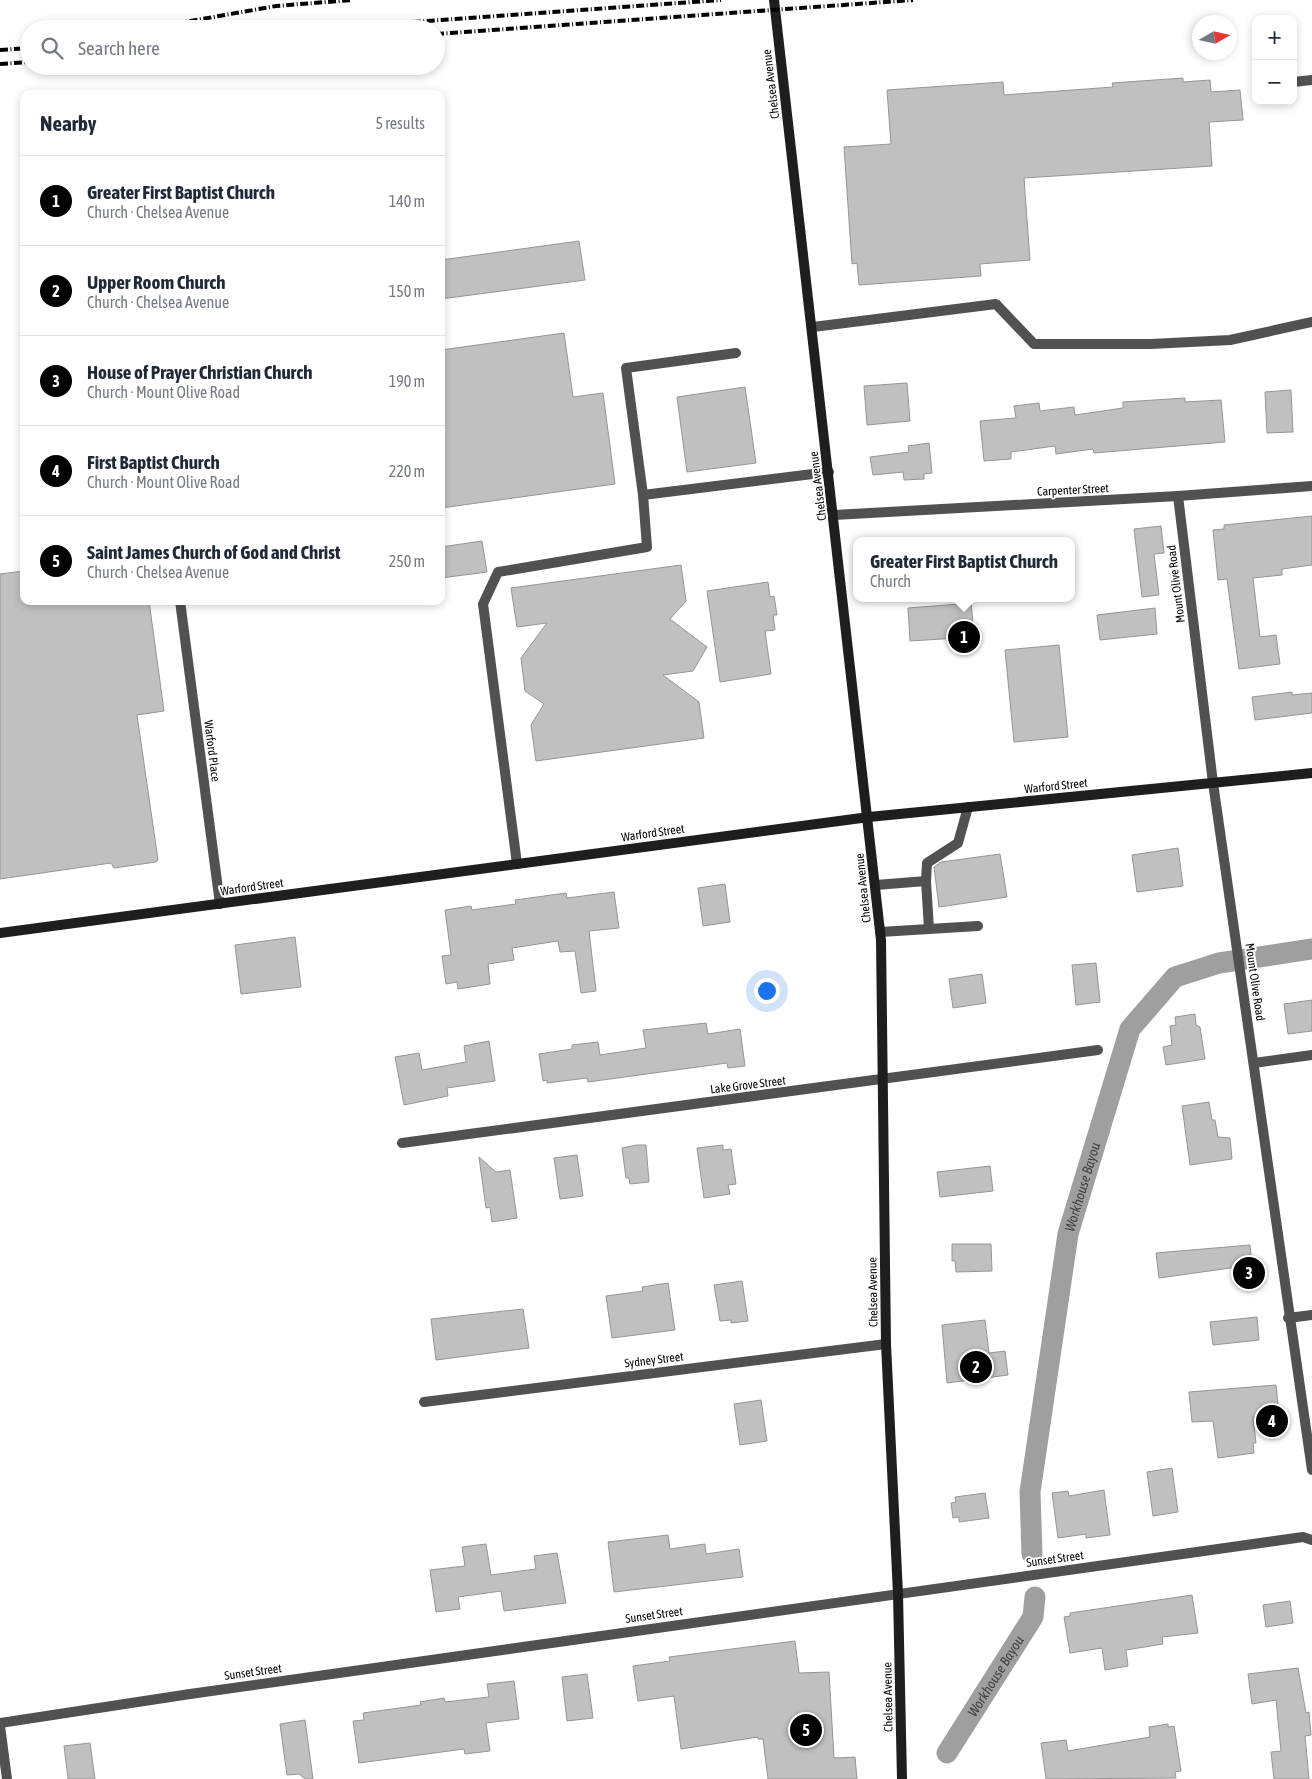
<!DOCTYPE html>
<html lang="en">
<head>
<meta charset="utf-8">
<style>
	:root { --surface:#fff; --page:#f2f2f3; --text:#1f2937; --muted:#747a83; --line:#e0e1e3; --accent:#000 }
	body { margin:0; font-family:"Asap Condensed",sans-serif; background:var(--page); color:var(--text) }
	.controls { position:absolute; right:15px; top:15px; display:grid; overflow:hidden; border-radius:10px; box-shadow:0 2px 8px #0003 }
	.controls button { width:45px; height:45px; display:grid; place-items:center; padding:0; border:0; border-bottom:1px solid var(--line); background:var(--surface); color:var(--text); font:25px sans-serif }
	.compass { position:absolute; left:1192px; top:15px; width:45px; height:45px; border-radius:50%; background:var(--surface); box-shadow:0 2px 8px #0003; rotate:81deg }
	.you { position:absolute; left:766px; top:990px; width:18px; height:18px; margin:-12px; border:4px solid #fff; border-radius:50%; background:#1a73e8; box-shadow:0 0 0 8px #1a73e833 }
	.badge { display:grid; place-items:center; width:32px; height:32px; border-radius:50%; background:var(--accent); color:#fff; font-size:16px; font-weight:700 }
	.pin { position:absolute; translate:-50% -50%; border:2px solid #fff; box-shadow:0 1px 5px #0006 }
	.popup { position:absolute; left:853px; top:537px; width:222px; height:65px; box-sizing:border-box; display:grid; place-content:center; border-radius:10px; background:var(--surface); filter:drop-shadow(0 1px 4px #0005); font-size:16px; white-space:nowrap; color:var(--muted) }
	.popup b { font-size:19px; color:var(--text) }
	.popup::after { content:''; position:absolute; left:50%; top:100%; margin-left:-10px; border:10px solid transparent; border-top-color:var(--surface) }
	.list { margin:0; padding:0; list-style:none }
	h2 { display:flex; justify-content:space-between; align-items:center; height:65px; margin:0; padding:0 20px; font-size:21px }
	h2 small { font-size:16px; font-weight:400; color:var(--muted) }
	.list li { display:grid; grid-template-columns:32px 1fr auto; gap:15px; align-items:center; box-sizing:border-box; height:90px; padding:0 20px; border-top:1px solid var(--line) }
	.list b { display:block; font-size:19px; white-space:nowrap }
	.list p { margin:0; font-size:16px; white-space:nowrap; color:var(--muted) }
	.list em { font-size:16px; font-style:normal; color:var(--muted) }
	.icon { flex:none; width:28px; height:28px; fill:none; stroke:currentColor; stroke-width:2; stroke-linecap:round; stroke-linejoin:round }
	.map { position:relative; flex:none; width:1312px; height:1779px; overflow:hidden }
	.search { position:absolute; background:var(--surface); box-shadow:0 2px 8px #0003; left:20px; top:20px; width:425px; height:55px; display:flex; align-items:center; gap:12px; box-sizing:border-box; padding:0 18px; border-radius:28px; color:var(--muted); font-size:19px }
	.panel { position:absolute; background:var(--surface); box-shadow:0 2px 8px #0003; left:20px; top:90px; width:425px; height:515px; border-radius:10px }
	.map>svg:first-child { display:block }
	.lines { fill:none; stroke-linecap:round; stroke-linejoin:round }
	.canal { stroke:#9f9f9f; stroke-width:21 }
	.building { fill:#c0c0c0; stroke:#959595 }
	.service { stroke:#515151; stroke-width:10 }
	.minor { stroke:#515151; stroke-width:10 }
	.secondary { stroke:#1e1e1e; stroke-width:10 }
	.rail { stroke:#000; stroke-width:4; stroke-dasharray:8 2.5 1 2.5; stroke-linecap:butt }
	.labels { text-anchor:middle; stroke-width:4; stroke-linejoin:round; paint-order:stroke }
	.street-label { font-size:12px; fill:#000; stroke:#fff }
	.water-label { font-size:14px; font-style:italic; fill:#404040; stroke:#fff }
</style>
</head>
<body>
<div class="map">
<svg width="1312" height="1779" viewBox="0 0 1312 1779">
	<rect width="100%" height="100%" fill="#fff"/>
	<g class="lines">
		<g class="canal">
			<path id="s1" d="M1032,1554l-2,-62 38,-258 62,-205 45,-52 44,-14 93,-14"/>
			<path id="s2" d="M947,1753l86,-136 2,-20"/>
		</g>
	</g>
	<g class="building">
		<path d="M1183,78v4l27,-2 1,12 29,-2 3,30 -34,2 3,44 -188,12 6,82 -50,4 1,12 -122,9 -2,-22 -5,1 -8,-117 47,-3 -4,-54 116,-8 1,13 109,-8 -1,-4z"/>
		<path d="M579,241l6,39 -144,19v-39z"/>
		<path d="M564,333l9,64 30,-4 12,91 -174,24v-158z"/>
		<path d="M907,383l3,38 -43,4 -3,-39z"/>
		<path d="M745,387l11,76 -69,9 -10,-75z"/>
		<path d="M1291,390l2,42 -26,1 -2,-41z"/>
		<path d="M1185,398v4l36,-2 4,42 -131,11 -1,-4 -37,5 -1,-8 -44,6v7l-27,2 -4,-40 36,-3 -2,-12 25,-3 1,8 34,-4 1,8 48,-7v-6z"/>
		<path d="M929,443l3,30 -8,1v5l-20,1 -1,-8 -30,3 -3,-18 39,-5 -1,-6z"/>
		<path d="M1312,516v49l-30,4v6l-29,3 7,59 16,-2 4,29 -41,5 -12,-90 -9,1 -5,-50 11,-1v-4z"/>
		<path d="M1161,526l3,27 -10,1 5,41 -17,2 -8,-68z"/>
		<path d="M482,541l5,31 -46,6v-31z"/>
		<path d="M681,565l5,36 -16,18 37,28 -14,24 -30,4 36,27 5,36 -168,23 -5,-36 13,-21 -19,-13 -4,-33 26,-35 -30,4 -6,-39z"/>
		<path d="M24,571v30h125l15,110 -27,4 21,145 -2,2 -42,6 -3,-5 -111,16v-305z"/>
		<path d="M768,582l2,15 4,-1 3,19h-4l2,15 -10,1 6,43 -51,8 -13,-91z"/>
		<path d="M971,603l4,39 -17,1v-5l-48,3 -2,-33z"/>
		<path d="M1155,608l2,26 -57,6 -3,-25z"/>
		<path d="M1059,645l9,92 -54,5 -9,-92z"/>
		<path d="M1292,692v3l20,-2v20l-57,7 -3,-23z"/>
		<path d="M1178,848l5,38 -46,6 -5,-37z"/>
		<path d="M1000,854l7,43 -68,10 -5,-40 7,-5z"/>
		<path d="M725,884l5,38 -27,4 -5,-38z"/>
		<path d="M614,892l5,36 -30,3 7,60 -15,2 -6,-42 -15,1 -2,-11 -46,7 2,12 -26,4 2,20 -32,5 -1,-7 -11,2 -4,-28 9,-1 -6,-45 26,-4 1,4 44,-6 -1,-4 51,-7 1,5z"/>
		<path d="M295,937l6,50 -60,7 -6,-49z"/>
		<path d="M1096,963l4,39 -24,3 -4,-40z"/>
		<path d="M982,974l4,29 -33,5 -4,-29z"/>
		<path d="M1312,1000v31l-24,3 -4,-30z"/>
		<path d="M1195,1014l1,11 4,2 5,32 -39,6 -3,-18 9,-2 -2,-19 6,-1 -1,-8z"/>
		<path d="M706,1023l2,11 32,-5 5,37 -17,2 -1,-5 -139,19 -1,-4 -40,5v-3l-4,1 -4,-27 33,-5v-4l26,-3 2,13 46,-7 -3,-18z"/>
		<path d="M489,1041l6,40 -48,7 1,8 -44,9 -9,-48 24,-4 3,17 44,-8 -2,-16z"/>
		<path d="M1209,1102l3,18h3l3,17 12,1 2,21 -42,6 -8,-59z"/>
		<path d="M637,1145h9l3,37 -19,2 -1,-6h-3l-4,-30z"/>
		<path d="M723,1145v5l8,-1 5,35 -8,1 2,9 -26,4 -7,-50z"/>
		<path d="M577,1155l6,41 -23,3 -6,-41z"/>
		<path d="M479,1157l17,15 14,-2 7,48 -25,4 -2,-15 -4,1z"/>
		<path d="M990,1166l3,25 -53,6 -3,-25z"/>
		<path d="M952,1244h39l1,27 -36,1 -1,-11h-3z"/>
		<path d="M1250,1245l2,20 -93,13 -3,-25z"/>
		<path d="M742,1281l6,40 -17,2v-3l-11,1 -6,-36z"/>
		<path d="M668,1283l7,47 -63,8 -6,-42 37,-5 -1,-4z"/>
		<path d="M523,1309l6,39 -93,12 -5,-41z"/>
		<path d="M1257,1317l2,23 -46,5 -3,-23z"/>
		<path d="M985,1320l4,33 16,-2 3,24 -61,8 -5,-58z"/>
		<path d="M1276,1385l3,29 -26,3 3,26h-3l1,10 -36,5 -5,-37 -21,1 -3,-30z"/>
		<path d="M761,1400l6,41 -27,4 -6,-41z"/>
		<path d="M1172,1468l6,44 -25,4 -6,-44z"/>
		<path d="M1104,1490l6,45 -24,3v-4l-28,4 -6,-45 16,-2 1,5z"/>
		<path d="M985,1493l4,25 -30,4v-5l-6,1 -2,-15 5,-1 -1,-5z"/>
		<path d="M668,1535l2,14 35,-5 1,10 33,-5 4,28 -129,15 -6,-50z"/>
		<path d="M486,1544l5,31 45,-6 -2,-13 23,-3 9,50 -62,8 -3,-20 -43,6 2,12 -24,3 -6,-42 35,-4 -3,-19z"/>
		<path d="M1192,1595l6,38 -36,4 1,7 -37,6 2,16 -23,4 -3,-22 -32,5 -6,-36 6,-1v-3z"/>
		<path d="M1290,1601l3,22 -27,4 -3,-22z"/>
		<path d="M795,1641l4,32 30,-1 5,86 21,-1 2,22h-89l-5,-40h-5v-2l-77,12 -7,-53 -36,5 -5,-35 37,-5 -1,-4z"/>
		<path d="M1298,1668l8,45 3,-1 2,23 -6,1 4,43h-35l-3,-27 10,-1 -5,-51 -24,4 -4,-30z"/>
		<path d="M587,1674l6,44 -26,3 -5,-44z"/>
		<path d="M514,1681l5,38 -33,4 4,28 -25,3 -1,-5 -105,14 -6,-42 11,-1 -1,-7 58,-8 -1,-3 24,-4 1,4 44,-5 -2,-13z"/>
		<path d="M305,1720l8,59h-8l-6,-5 -12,1 -7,-51z"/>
		<path d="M1168,1724v3l6,-1 7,45 -6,1 1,6 -130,1 -5,-36 25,-3 2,11 82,-14 -1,-10z"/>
		<path d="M90,1743l5,36h-27l-4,-33z"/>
	</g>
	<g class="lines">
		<g class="service">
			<path d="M1293,82l19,-2"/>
			<path d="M813,327l183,-23 38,40h117l79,-4 82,-18"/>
			<path d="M643,495l-17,-127 110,-15"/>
			<path d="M517,864l-34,-260 15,-32 149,-25 -4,-52 186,-23"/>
			<path d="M926,881l1,-18 31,-20 10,-36"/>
			<path d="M876,885l50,-4 3,48"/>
			<path d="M880,932l98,-6"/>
		</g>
		<g class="minor">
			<path d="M1178,496l35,287 99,687"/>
			<path d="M834,515l344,-19 134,-10"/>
			<path d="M180,601l40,303"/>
			<path d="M1254,1063l58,-8"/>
			<path d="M402,1143l696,-93"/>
			<path d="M1288,1318l24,-3"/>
			<path d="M424,1402l462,-58"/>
			<path d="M0,1723l190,-29 1113,-157 9,3"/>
			<path d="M0,1726l7,53"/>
		</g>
		<g class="secondary">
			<path d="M774,0l107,940 5,404 12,250 4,185"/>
			<path d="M0,933l869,-116 443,-44"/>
		</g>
		<g class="rail">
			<path d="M162,26l114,-20 76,-6"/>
			<path d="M315,29l406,-29"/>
			<path d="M436,34l477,-34"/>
			<path d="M0,50l29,-2"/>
			<path d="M0,64l29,-2"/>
		</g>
	</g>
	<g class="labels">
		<g class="street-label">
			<text transform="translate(771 84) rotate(-97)" y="4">Chelsea Avenue</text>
			<text transform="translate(818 486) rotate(-97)" y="4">Chelsea Avenue</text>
			<text transform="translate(1073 490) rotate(-3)" y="4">Carpenter Street</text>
			<text transform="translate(1176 584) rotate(-97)" y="4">Mount Olive Road</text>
			<text transform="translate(212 751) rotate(83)" y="4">Warford Place</text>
			<text transform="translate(1056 786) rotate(-6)" y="4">Warford Street</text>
			<text transform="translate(653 833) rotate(-8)" y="4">Warford Street</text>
			<text transform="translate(252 887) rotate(-8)" y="4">Warford Street</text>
			<text transform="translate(863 888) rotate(-96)" y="4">Chelsea Avenue</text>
			<text transform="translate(1255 982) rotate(82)" y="4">Mount Olive Road</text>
			<text transform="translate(748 1085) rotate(-7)" y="4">Lake Grove Street</text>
			<text transform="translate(873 1292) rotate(-91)" y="4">Chelsea Avenue</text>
			<text transform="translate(654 1360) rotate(-7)" y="4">Sydney Street</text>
			<text transform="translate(1055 1559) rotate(-8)" y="4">Sunset Street</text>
			<text transform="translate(654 1615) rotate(-8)" y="4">Sunset Street</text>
			<text transform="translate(253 1672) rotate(-8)" y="4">Sunset Street</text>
			<text transform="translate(888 1697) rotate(-91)" y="4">Chelsea Avenue</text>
		</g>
		<g class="water-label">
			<text dy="5" stroke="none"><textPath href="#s1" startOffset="372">Workhouse Bayou</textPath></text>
			<text dy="5" stroke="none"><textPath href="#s2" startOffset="91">Workhouse Bayou</textPath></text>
		</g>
	</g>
</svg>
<div class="controls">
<button>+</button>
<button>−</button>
</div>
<svg class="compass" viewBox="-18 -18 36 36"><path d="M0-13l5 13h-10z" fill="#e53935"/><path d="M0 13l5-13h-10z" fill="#747a83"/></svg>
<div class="you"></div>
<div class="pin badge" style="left:964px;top:637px">1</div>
<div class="popup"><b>Greater First Baptist Church</b>Church</div>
<div class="pin badge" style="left:976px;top:1367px">2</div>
<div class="pin badge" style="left:1249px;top:1273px">3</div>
<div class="pin badge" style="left:1272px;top:1421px">4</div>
<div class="pin badge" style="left:806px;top:1730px">5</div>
<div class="search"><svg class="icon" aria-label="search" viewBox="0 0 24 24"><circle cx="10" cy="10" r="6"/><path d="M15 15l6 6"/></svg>Search here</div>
<section class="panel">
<h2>Nearby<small>5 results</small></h2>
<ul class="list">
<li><span class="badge">1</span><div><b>Greater First Baptist Church</b><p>Church · Chelsea Avenue</p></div><em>140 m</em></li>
<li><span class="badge">2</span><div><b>Upper Room Church</b><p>Church · Chelsea Avenue</p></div><em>150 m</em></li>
<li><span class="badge">3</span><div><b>House of Prayer Christian Church</b><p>Church · Mount Olive Road</p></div><em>190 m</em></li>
<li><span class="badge">4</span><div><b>First Baptist Church</b><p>Church · Mount Olive Road</p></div><em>220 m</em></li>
<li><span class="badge">5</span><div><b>Saint James Church of God and Christ</b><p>Church · Chelsea Avenue</p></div><em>250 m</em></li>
</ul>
</section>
</div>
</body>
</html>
